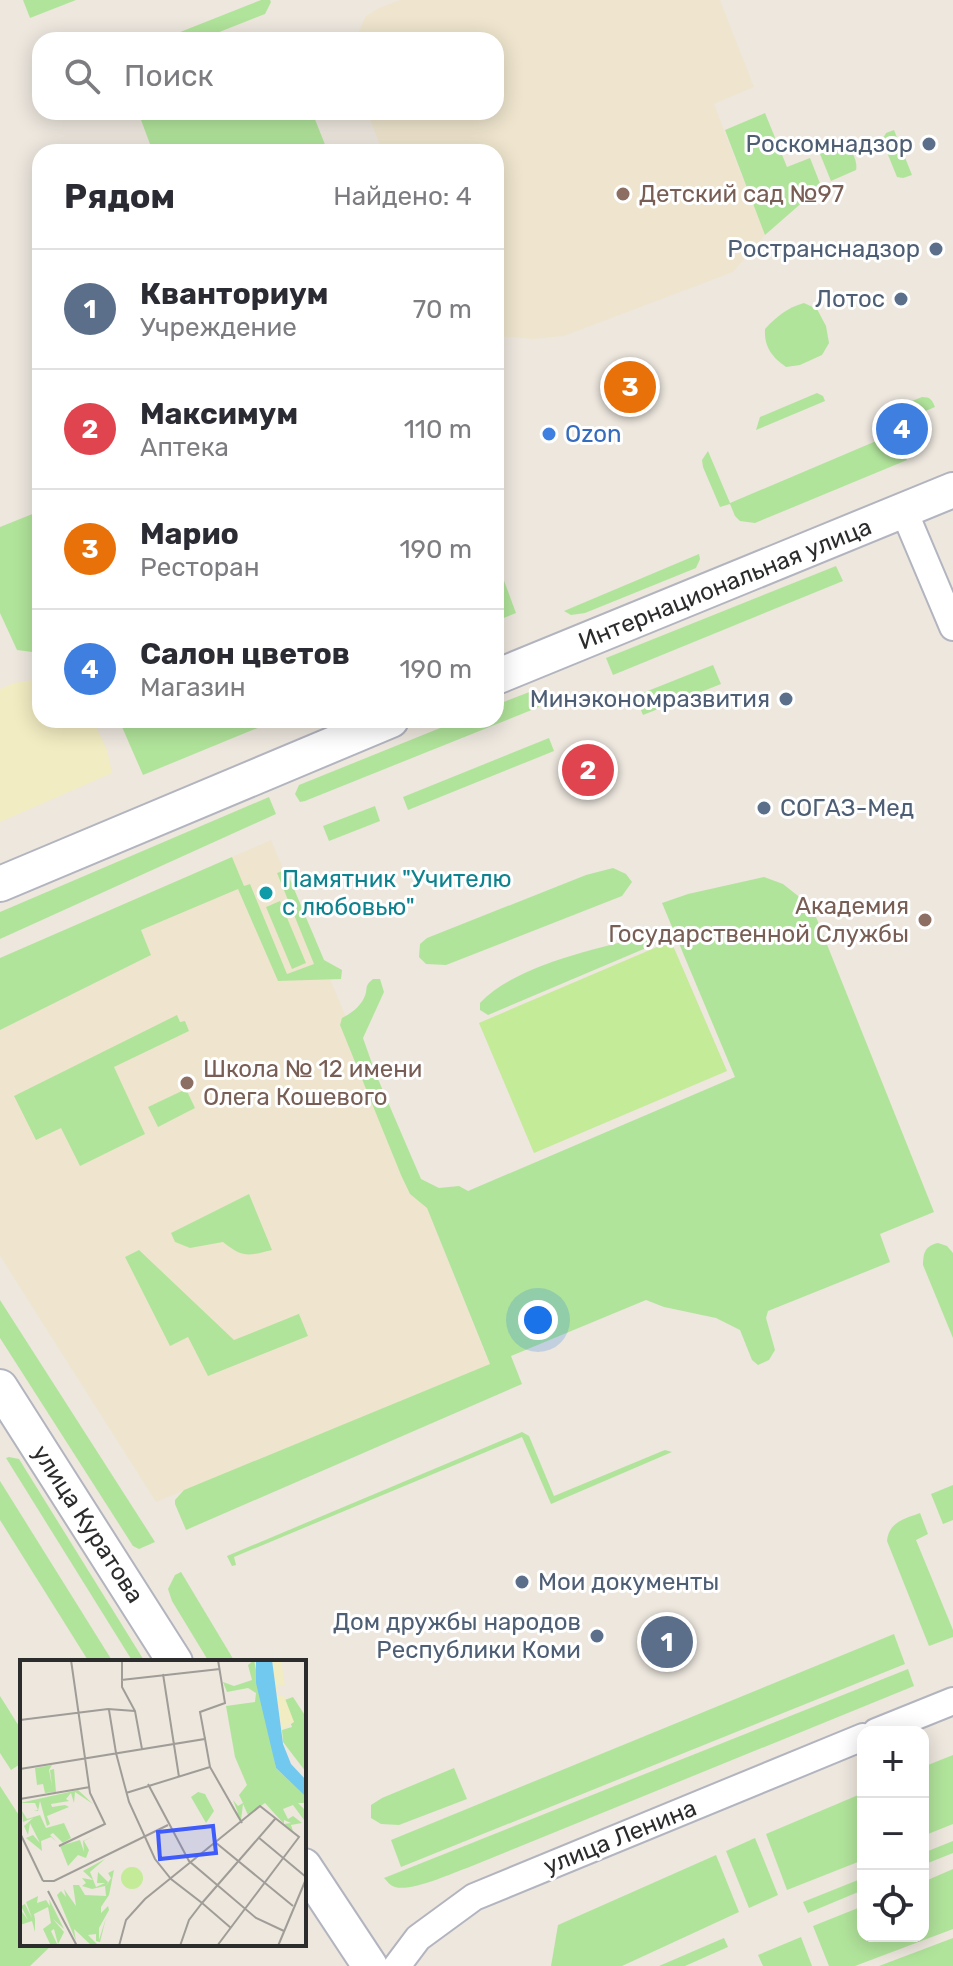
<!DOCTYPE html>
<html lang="ru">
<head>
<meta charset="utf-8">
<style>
	:root { --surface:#fff; --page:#f7f7f7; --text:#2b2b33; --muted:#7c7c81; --line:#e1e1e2; --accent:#1a73e8 }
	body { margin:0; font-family:Rubik,sans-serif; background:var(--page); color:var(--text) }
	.controls { position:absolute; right:24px; bottom:24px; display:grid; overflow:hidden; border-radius:16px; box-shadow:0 4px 20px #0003 }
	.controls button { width:72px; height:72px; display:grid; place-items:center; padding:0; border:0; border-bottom:2px solid var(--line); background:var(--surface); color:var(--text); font:40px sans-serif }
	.you { position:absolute; left:538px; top:1320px; width:28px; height:28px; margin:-20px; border:6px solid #fff; border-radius:50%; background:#1a73e8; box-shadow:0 0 0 12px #1a73e833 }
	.badge { display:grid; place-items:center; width:52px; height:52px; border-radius:50%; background:var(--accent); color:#fff; font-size:26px; font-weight:700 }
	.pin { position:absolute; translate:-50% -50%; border:4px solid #fff; box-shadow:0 2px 8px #0006 }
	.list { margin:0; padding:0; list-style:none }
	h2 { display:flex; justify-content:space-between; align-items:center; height:104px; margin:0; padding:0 32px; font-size:34px }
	h2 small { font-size:26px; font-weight:400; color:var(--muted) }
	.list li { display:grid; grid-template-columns:52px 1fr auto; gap:24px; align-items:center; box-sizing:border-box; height:120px; padding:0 32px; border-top:2px solid var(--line) }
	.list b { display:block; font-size:30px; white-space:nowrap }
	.list p { margin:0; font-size:26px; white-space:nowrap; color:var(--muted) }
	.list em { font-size:26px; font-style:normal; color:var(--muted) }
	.icon { flex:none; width:44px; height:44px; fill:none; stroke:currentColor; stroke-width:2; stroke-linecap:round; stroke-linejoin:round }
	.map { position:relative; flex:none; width:953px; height:1966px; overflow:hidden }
	.search { position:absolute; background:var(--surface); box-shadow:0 4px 20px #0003; left:32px; top:32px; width:472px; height:88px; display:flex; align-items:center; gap:20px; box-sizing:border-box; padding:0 28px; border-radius:24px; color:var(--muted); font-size:30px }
	.panel { position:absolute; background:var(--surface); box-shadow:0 4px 20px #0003; left:32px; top:144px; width:472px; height:584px; border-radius:24px }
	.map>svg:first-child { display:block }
	.education { fill:#efe5ce }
	.green { fill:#b1e49b }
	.sand { fill:#f2ecc2 }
	.pitch { fill:#c4eb97 }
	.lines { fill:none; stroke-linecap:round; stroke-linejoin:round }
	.minor-casing { stroke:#b2b4bf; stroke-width:30 }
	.tertiary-casing { stroke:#b2b4bf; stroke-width:38 }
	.minor { stroke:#fff; stroke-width:26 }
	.tertiary { stroke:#fff; stroke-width:34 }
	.service-dot { fill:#5c6f8a; stroke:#fff; stroke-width:3 }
	.education-dot { fill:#8d6e63; stroke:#fff; stroke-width:3 }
	.shop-dot { fill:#3f7fe0; stroke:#fff; stroke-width:3 }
	.culture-dot { fill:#0f9aa8; stroke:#fff; stroke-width:3 }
	.labels { text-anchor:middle; stroke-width:6; stroke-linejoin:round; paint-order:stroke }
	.service-label { font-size:24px; fill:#4e5e75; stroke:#fff; text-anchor:end }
	.education-label { font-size:24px; fill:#785e54; stroke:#fff; text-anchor:start }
	.shop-label { font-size:24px; fill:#366cbe; stroke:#fff; text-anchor:start }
	.street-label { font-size:24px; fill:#2c2c2c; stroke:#fff }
	.culture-label { font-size:24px; fill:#0d838f; stroke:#fff; text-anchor:start }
	.inset-road { fill:none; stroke:#a09c97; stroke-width:2 }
	.view { fill:#3f5bfa; fill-opacity:0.15; stroke:#3f5bfa; stroke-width:4 }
	.inset-edge { fill:none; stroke:#2c2c2c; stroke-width:4 }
</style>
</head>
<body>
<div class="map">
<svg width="953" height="1966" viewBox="0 0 953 1966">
	<rect width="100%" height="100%" fill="#ede7de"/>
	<g class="education">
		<path d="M400,0h320l34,87 -40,17 51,131 -32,37 -169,64 -31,3 -37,-3v-184h-113l-16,-40h129v-72h-141l11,-24 13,-8z"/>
		<path d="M271,840l156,368 63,157 -334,137 -156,-246v-298z"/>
	</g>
	<g class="green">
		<path d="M23,0h53l-46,18z"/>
		<path d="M261,0h9l1,2 -6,12 -66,26h-39z"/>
		<path d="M138,112h174l16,40h-175z"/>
		<path d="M765,113l22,54 23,-9 11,28 -56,49 -40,-105z"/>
		<path d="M894,130l18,45 -9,3 -6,-1 -15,-37 4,-7z"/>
		<path d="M845,145c7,3 13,18 11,25l-25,11 -11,-27z"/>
		<path d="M804,303l13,6 9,17 3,17 -7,12 -22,10 -14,2c-14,-10 -22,-20 -21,-38 12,-13 22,-21 39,-26z"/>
		<path d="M817,393l6,3 2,5 -69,29 4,-13z"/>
		<path d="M922,397c9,0 10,3 13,10l-43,18 -5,-8 5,-8z"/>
		<path d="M895,433l12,27 -152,63 -15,-2 -5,-5 -5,-12 -10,3 -17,-40 -1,-7 6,-9 22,52z"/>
		<path d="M35,513l5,12v128l-23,-3 -17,-37v-86z"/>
		<path d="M699,554l1,5 -4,9 -111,45 -14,2 -7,-4z"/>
		<path d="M496,559l20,54 -20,8z"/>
		<path d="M836,566l7,15 -230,94 -7,-17z"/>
		<path d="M713,665l8,19 -78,31 -8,-19z"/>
		<path d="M532,691l7,16 -234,94 -5,1 -5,-8 4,-9 161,-65h36v-15z"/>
		<path d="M119,720h152l1,2 -129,53z"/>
		<path d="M549,738l5,13 -146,59 -5,-13z"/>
		<path d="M269,797l7,17 -276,125v-27z"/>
		<path d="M375,806l5,15 -51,20 -6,-15z"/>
		<path d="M232,857l12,29 6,-2 37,90 27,-10 -37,-91 9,-3 38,90 18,10 -1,9 -63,2 -40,-92 -97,41 10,25 -151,75v-72z"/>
		<path d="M613,868l13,6 6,8 -10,14 -176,69 -20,-1 -7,-7 1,-13 7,-6 159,-63z"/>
		<path d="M764,877l19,7 29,23 122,305 -54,22 10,28 -122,49 -2,7 9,32 -6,10 -11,5 -6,-5 -12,-30 -24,-12 -52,-11 -18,-7 -135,56 11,28 -336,146 -11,-26v-4l9,-10 306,-126 -63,-156 -17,-14 -9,-19 -61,-150 2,-7c8,-4 18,-11 22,-20 5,-10 -1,-11 9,-19h7l4,13 -21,46 12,34 46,107 18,9 20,-2 9,5 267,-114 -73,-174 26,-9z"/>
		<path d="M280,901l26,62 -14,6 -26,-62z"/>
		<path d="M654,934l9,1 2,5 -177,75 -8,-5v-7c36,-39 124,-56 174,-69z"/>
		<path d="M177,1015l3,7 5,-1 4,10 -75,36 31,67 -65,32 -19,-38 -25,12 -22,-44z"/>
		<path d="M186,1089l9,19 -37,19 -10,-20z"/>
		<path d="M249,1194l23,56c-24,6 -29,8 -49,-8l-33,6 -15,-6 -4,-9z"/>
		<path d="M938,1243l9,3 6,7v85l-30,-73c0,-12 2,-19 15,-22z"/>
		<path d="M139,1250l95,90 67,-27 -2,1 9,22 -100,40 -20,-39 -18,9 -45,-89z"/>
		<path d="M0,1300l155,242 -16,7 -6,-3 -133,-208z"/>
		<path d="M522,1432l7,4 25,60 106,-44 5,-2 7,2 -121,52 -29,-67 -288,120 2,8 -4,1 -5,-10z"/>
		<path d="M9,1457l10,2 126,203h-12l-127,-204z"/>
		<path d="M0,1481l113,181h-24l-89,-142z"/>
		<path d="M953,1485v35l-10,4 -12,-30z"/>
		<path d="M920,1513l8,21 -12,6 37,90v7l-24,9 -42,-105c2,-19 17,-22 33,-28z"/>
		<path d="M181,1572l54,90h-26l-37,-61 -4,-12 7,-14z"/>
		<path d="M894,1634l11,30 -504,203 -10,-27z"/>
		<path d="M908,1669l6,17 -447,182c-17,6 -56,24 -72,19 -6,-2 -7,-5 -11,-9z"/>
		<path d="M0,1696l22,35v32l-11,7 -11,-17z"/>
		<path d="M953,1755v69l-30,12v-69z"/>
		<path d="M454,1768l13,31 -68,26 -18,-1 -10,-6v-13l11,-7z"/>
		<path d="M0,1786l22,34v124h31l-23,22h-30z"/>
		<path d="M863,1793v67l-76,30 -21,-56z"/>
		<path d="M755,1838l23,57 -29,13 -23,-57z"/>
		<path d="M953,1841v12l-30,12v-12z"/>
		<path d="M716,1855l23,57 -117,54h-71l7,-41z"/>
		<path d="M953,1869v60l-98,37h-26l-16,-40 50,-20v30h60v-54z"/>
		<path d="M863,1878v12l-55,23 -5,-11z"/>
		<path d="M801,1937l11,29h-49l-5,-11z"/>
		<path d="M724,1938l4,9 -43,19h-26z"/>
		<path d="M953,1938v28h-74z"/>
	</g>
	<path class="sand" d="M32,680l8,2v38h53l14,30 5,23 -112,49v-133l14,-6z"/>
	<path class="pitch" d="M671,941l56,130 -193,82 -55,-130z"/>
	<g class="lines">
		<defs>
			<g id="minor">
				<path d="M904,511l49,116"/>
				<path d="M876,1732l77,-31"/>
				<path d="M397,1966l21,-28 56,-41 389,-160"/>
			</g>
			<g id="tertiary">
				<path d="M496,677l457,-187"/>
				<path d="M0,884l391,-164"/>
				<path d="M0,1387l175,275"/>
				<path d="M304,1866l66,100"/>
			</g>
		</defs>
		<use href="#minor" class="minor-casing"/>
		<use href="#tertiary" class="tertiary-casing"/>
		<use href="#minor" class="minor"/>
		<use href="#tertiary" class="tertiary"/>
	</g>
	<g class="service-dot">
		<circle cx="929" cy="144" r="8"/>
		<circle cx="936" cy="249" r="8"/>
		<circle cx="901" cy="299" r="8"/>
		<circle cx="786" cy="699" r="8"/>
		<circle cx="764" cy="808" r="8"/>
		<circle cx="522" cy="1582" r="8"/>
		<circle cx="597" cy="1636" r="8"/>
	</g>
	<g class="education-dot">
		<circle cx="623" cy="194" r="8"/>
		<circle cx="925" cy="920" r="8"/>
		<circle cx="187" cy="1083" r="8"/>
	</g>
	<circle class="shop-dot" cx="549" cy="434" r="8"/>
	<circle class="culture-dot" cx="266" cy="893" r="8"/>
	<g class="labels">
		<g class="service-label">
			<text x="913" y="152">Роскомнадзор</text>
			<text x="920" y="257">Ространснадзор</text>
			<text x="885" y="307">Лотос</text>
			<text x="770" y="707">Минэкономразвития</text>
			<text x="780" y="816" text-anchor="start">СОГАЗ-Мед</text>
			<text x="538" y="1590" text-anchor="start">Мои документы</text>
			<text x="581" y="1630">Дом дружбы народов<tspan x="581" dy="28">Республики Коми</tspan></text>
		</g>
		<g class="education-label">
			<text x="639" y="202">Детский сад №97</text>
			<text x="909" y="914" text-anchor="end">Академия<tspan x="909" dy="28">Государственной Службы</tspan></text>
			<text x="203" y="1077">Школа № 12 имени<tspan x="203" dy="28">Олега Кошевого</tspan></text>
		</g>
		<g class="shop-label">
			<text x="565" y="442">Ozon</text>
		</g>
		<g class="street-label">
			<text transform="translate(725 584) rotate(-22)" y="8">Интернациональная улица</text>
			<text transform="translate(88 1524) rotate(57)" y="8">улица Куратова</text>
			<text transform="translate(620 1837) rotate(-22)" y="8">улица Ленина</text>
		</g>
		<g class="culture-label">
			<text x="282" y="887">Памятник "Учителю<tspan x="282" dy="28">с любовью"</tspan></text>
		</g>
	</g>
	<g transform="translate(20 1660)">
		<rect width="286" height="286" fill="#ede7de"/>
		<path d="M234,0l22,108 30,29v6h-8l8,8 -2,9 -11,-15 -10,4 5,10 5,-3 9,7 -11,2 2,6 -9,-7 7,-1 -7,-3v4l-19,-21 -17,12 -5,-11 -2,16 -3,-2 -7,-12 7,7 -5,-13 5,6 5,-3 -4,-8 8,-10 -12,-28 -9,-51 29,-4 1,-9 -8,-5 -21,4 -4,-10 11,4 18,-6 -4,-15zM273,37l13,20v55l-23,-30 -1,-12 10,-3 -10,-26zM32,105l-3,5 3,16 -2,-16 4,-1 2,23 -11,1 -2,-9 -6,1 -2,-17zM58,130l15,14 -18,-12 -1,11 -3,-10 -5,6 3,2 -18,3 1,3 13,-2 4,2 -22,9 3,8 -3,2 -7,-25 -2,10h-4l4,-1 -3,-7h-15zM178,132l7,2 9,17 -8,12 -15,-26zM2,151l5,8 13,-4 6,13 18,-5 7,15 -8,5 -10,-10 -3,2 7,7 -6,-5 -10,4 1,10 -16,-13 7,-3 7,8 -10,-20 -2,12 -4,-9 9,-8 -10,4zM74,176l-10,5 5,9 -3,8 -8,-3 -10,11 -8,-20 20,-6 4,12 -1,-11zM85,199l-15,13 6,15 9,-4h-8l1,-11 10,10 -2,4 5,-8 -3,-5 6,-3 -5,25 -8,12v6l7,-7 1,4 -10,18v12l7,-22 -6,24 -4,-1v-7l-8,1 10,10 -6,1 -18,-17 2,12 -19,-46 6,-6 -2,2 5,6 -2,-8 12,17 -3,-21h6l6,10 21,1 -1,-10 -13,3 -10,-3 4,-3 -4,-5 11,2 -10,-9zM18,236l-1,7 9,-3 4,6 -1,-7 15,30 -11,-10 11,13 -6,12 -4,-15 -3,2 7,15h-7l-8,-17 8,-6 -3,-16 -14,7 1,5v13l-3,-11 -12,4v-16l8,11 -7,-14 4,-2 7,14 -6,-16z" fill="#b1e49b"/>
		<path d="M252,0h9l4,26 -8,-2 1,12h6l10,26 -12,8z" fill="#f2ecc2"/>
		<path d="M101 218a11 11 0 1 1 22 0a11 11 0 1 1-22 0Z" fill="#c4eb97"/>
		<path d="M236,0h16l11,84 8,20 15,16v17l-30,-29 -20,-85z" fill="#72c9ef"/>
		<path class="inset-road" d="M102,0v27l13,24 7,38M143,14l16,103M101,20l99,-11M89,50l7,43M0,60l88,-11 27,2M185,79l-5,-27 25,-9 -7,-43M96,93l13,49 26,57 16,20 31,24 -13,17 -9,26M0,109l185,-30 5,28 32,56M128,124l41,77 67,57 28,13M106,133l84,-26M0,139l70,-12M0,173l23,48M238,177l48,40M195,182l78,64M39,186l46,-22 -15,-31 -19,-133M23,221h11l114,-56M28,231l29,55M211,268l-29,-25 73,-84M99,286l7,-26 19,-21 115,-93 39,31 -82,109M258,286l28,-67"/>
		<path class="view" d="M193,166l3,27 -56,6 -2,-27z"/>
		<rect width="286" height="286" class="inset-edge"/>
	</g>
</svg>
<div class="controls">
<button>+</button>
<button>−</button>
<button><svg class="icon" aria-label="locate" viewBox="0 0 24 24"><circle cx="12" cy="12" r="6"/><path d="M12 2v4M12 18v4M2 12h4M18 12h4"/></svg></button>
</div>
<div class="you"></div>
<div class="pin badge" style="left:667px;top:1642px;background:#5c6f8a">1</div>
<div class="pin badge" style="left:588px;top:770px;background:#e0444e">2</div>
<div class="pin badge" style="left:630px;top:387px;background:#e8710a">3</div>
<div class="pin badge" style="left:902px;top:429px;background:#3f7fe0">4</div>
<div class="search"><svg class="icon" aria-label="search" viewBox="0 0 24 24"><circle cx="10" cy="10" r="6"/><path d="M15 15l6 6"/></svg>Поиск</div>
<section class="panel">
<h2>Рядом<small>Найдено: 4</small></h2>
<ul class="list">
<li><span class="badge" style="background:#5c6f8a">1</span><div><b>Кванториум</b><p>Учреждение</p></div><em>70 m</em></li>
<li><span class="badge" style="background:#e0444e">2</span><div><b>Максимум</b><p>Аптека</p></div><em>110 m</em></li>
<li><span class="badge" style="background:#e8710a">3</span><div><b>Марио</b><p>Ресторан</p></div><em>190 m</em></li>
<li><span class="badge" style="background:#3f7fe0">4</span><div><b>Салон цветов</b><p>Магазин</p></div><em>190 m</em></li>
</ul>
</section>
</div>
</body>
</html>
